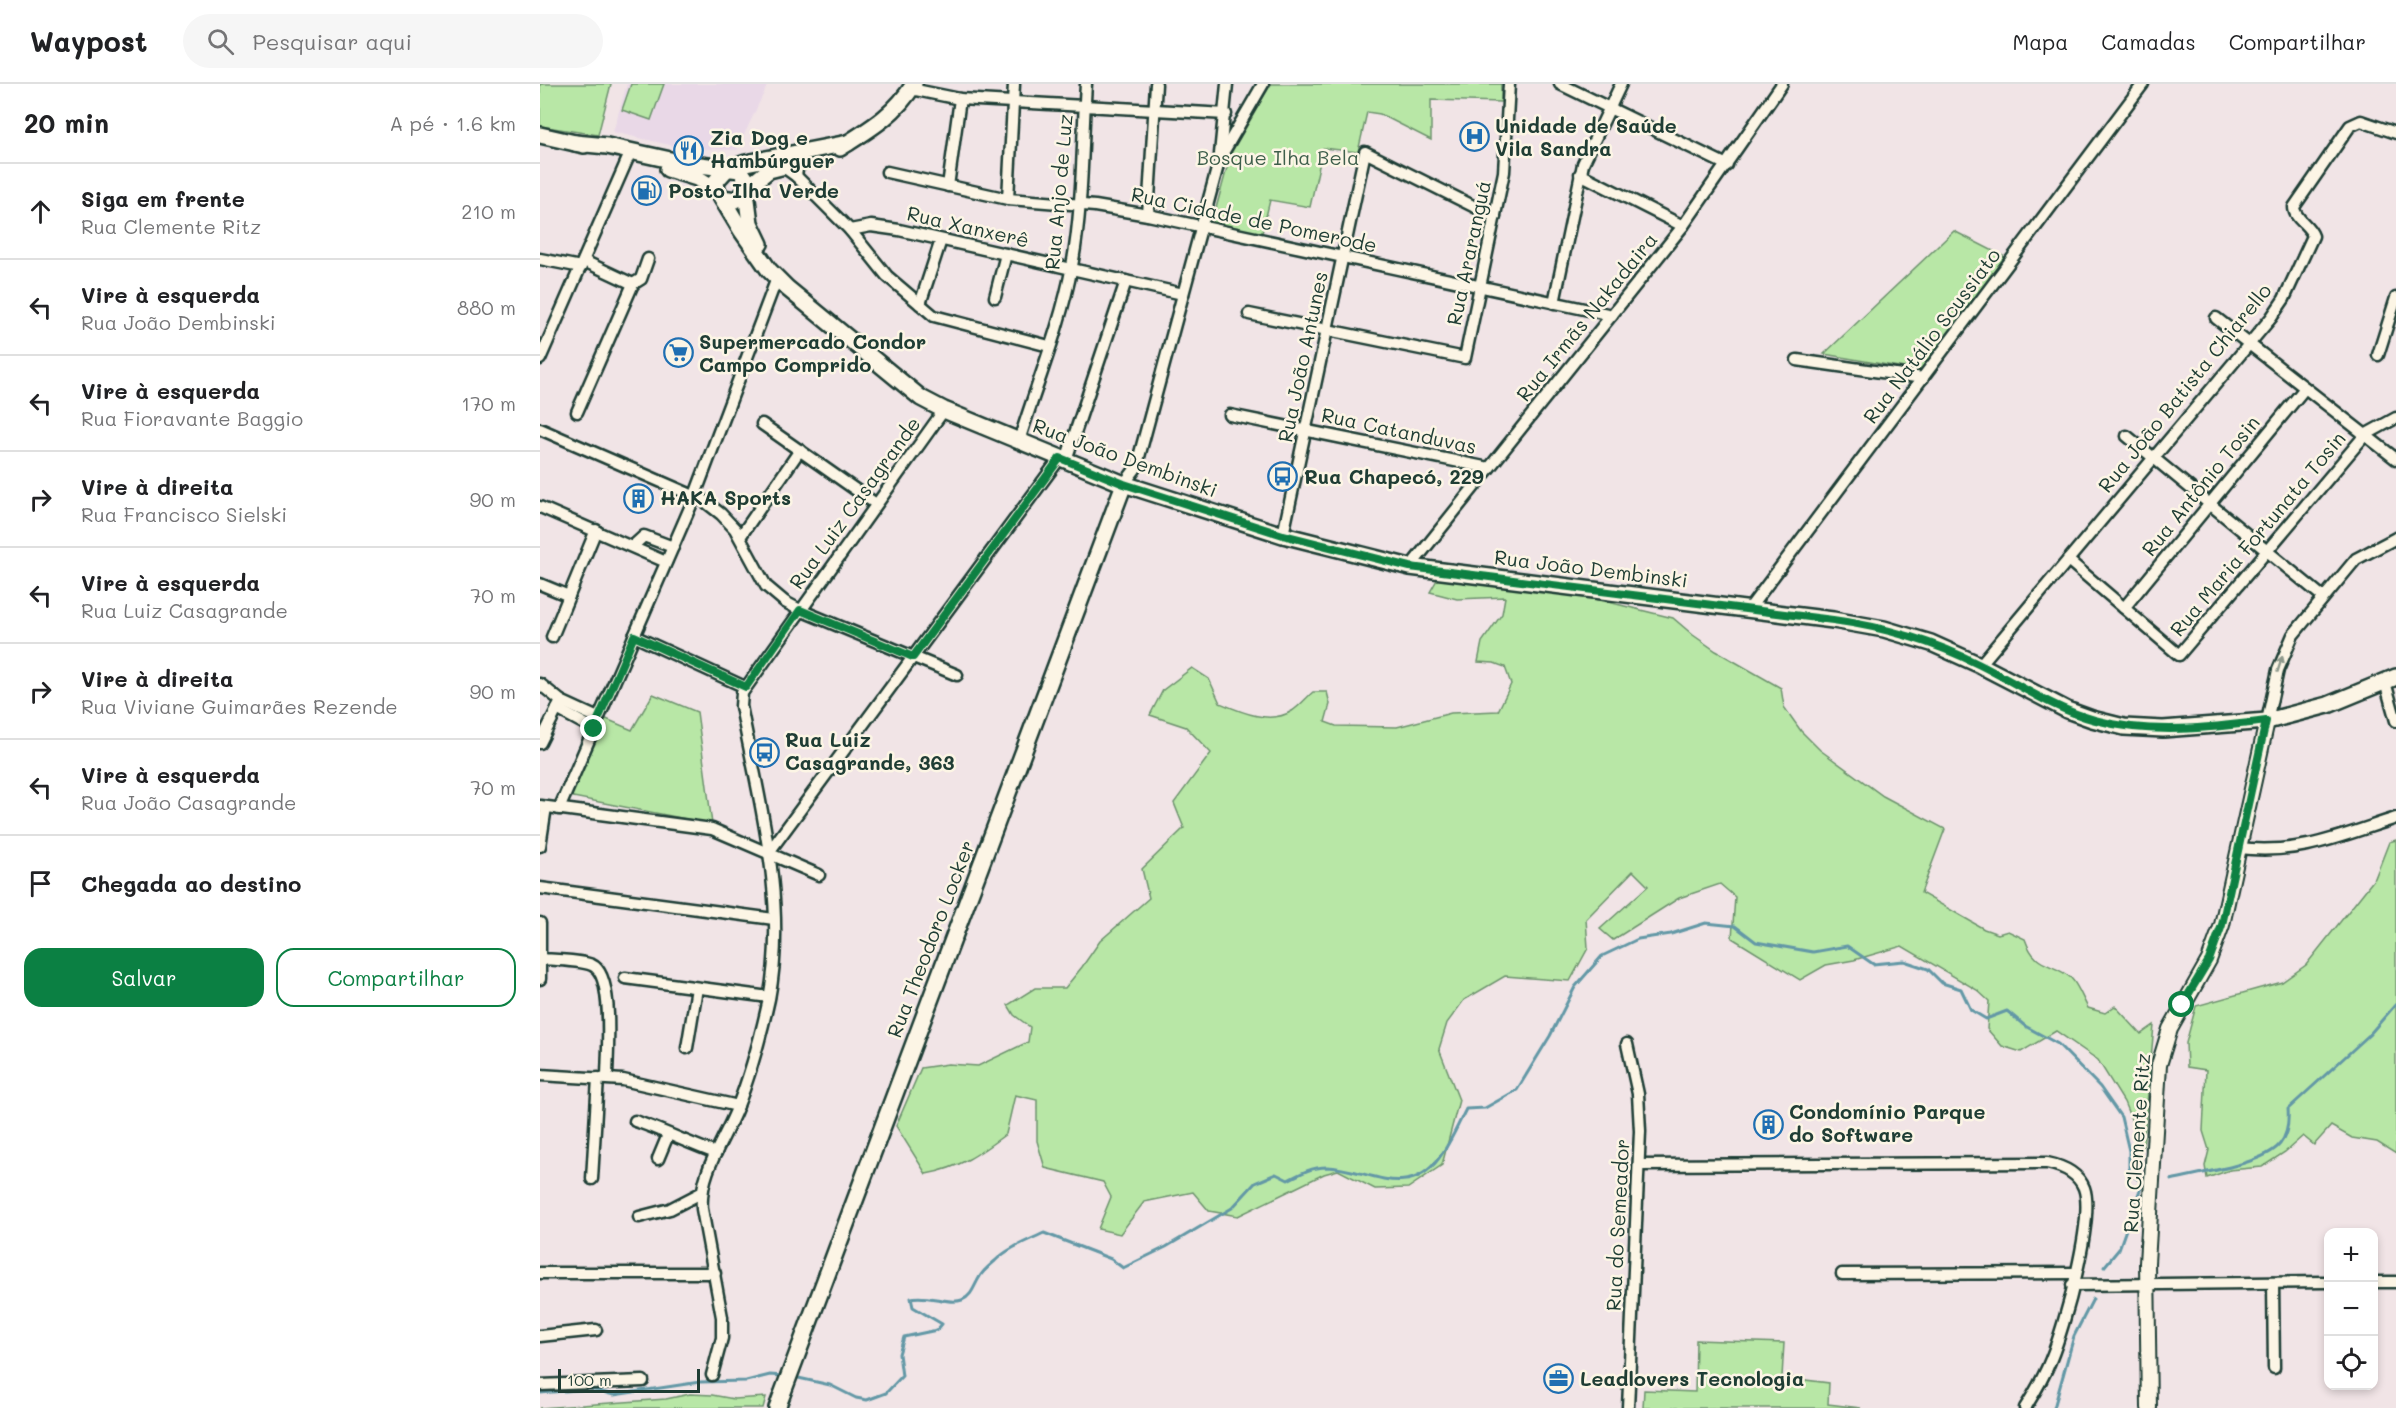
<!DOCTYPE html>
<html lang="pt">
<head>
<meta charset="utf-8">
<style>
	:root { --surface:#fff; --page:#f6f6f6; --text:#202124; --muted:#757577; --line:#e0e0e0; --accent:#0b8043 }
	body { margin:0; font-family:Mali,sans-serif; background:var(--page); color:var(--text) }
	.controls { position:absolute; right:18px; bottom:18px; display:grid; overflow:hidden; border-radius:12px; box-shadow:0 3px 9px #0003 }
	.controls button { width:54px; height:54px; display:grid; place-items:center; padding:0; border:0; border-bottom:2px solid var(--line); background:var(--surface); color:var(--text); font:30px sans-serif }
	.scale { position:absolute; left:18px; bottom:15px; width:142px; box-sizing:border-box; padding-left:6px; border:3px solid #1f3d34; border-top:0; font-size:16px; line-height:21px; white-space:nowrap; color:#1f3d34; -webkit-text-stroke:4px #fcf5e5; paint-order:stroke }
	.stop { position:absolute; width:18px; height:18px; margin:-14px; border:4px solid #0b8043; border-radius:50%; background:#fff }
	.stop.end { background:#0b8043; border-color:#fff; box-shadow:0 2px 6px #0008 }
	.list { margin:0; padding:0; list-style:none }
	h2 { display:flex; justify-content:space-between; align-items:center; height:78px; margin:0; padding:0 24px; font-size:26px }
	h2 small { font-size:20px; font-weight:400; color:var(--muted) }
	.list li { display:grid; grid-template-columns:39px 1fr auto; gap:18px; align-items:center; box-sizing:border-box; height:96px; padding:0 24px; border-top:2px solid var(--line) }
	.list b { display:block; font-size:22px; white-space:nowrap }
	.list p { margin:0; font-size:20px; white-space:nowrap; color:var(--muted) }
	.list em { font-size:20px; font-style:normal; color:var(--muted) }
	.actions { display:flex; gap:12px; padding:18px 24px }
	.actions a { flex:1; padding:14px 0; border:2px solid var(--accent); border-radius:18px; text-align:center; font-size:21px; color:var(--accent) }
	.actions .main { background:var(--accent); color:#fff }
	.icon { flex:none; width:33px; height:33px; fill:none; stroke:currentColor; stroke-width:2; stroke-linecap:round; stroke-linejoin:round }
	.map { position:relative; flex:none; width:1856px; height:1324px; overflow:hidden }
	header { display:flex; align-items:center; gap:36px; box-sizing:border-box; height:84px; padding:0 30px; background:var(--surface); border-bottom:2px solid var(--line) }
	header strong { font-size:28px }
	nav { display:flex; gap:33px; margin-inline-start:auto; font-size:21px }
	.search { width:420px; height:54px; background:var(--page); display:flex; align-items:center; gap:15px; box-sizing:border-box; padding:0 21px; border-radius:33px; color:var(--muted); font-size:22px }
	main { display:flex }
	aside { flex:1; background:var(--surface) }
	.map>svg:first-child { display:block }
	.built { fill:#e9d8e7 }
	.green { fill:#b8e7a6; stroke:#6c926d; stroke-width:1.5 }
	.lines { fill:none; stroke-linecap:round; stroke-linejoin:round }
	.stream { stroke:#6398a6; stroke-width:3 }
	.minor-casing { stroke:#1f3d34; stroke-width:15 }
	.tertiary-casing { stroke:#1f3d34; stroke-width:18 }
	.secondary-casing { stroke:#1f3d34; stroke-width:20 }
	.minor { stroke:#fcf5e5; stroke-width:10 }
	.tertiary { stroke:#fcf5e5; stroke-width:14 }
	.secondary { stroke:#fcf5e5; stroke-width:15 }
	.oneway { fill:#8e998c }
	.route { stroke:#0b8043; stroke-width:8 }
	.labels { text-anchor:middle; stroke-width:5; stroke-linejoin:round; paint-order:stroke }
	.poi-label { font-size:20px; font-weight:bold; fill:#1f3d34; stroke:#fcf5e5; text-anchor:start }
	.park-label { font-size:20px; fill:#3e5f4b; stroke:#fcf5e5 }
	.street-label { font-size:20px; fill:#1f3d34; stroke:#fcf5e5 }
</style>
</head>
<body>
<header>
<strong>Waypost</strong>
<div class="search"><svg class="icon" aria-label="search" viewBox="0 0 24 24"><circle cx="10" cy="10" r="6"/><path d="M15 15l6 6"/></svg>Pesquisar aqui</div>
<nav><a>Mapa</a><a>Camadas</a><a>Compartilhar</a></nav>
</header>
<main>
<aside>
<h2>20 min<small>A pé · 1.6 km</small></h2>
<ul class="list">
<li><svg class="icon" aria-label="ahead" viewBox="0 0 24 24"><path d="M12 20V5M6 11l6-6 6 6"/></svg><div><b>Siga em frente</b><p>Rua Clemente Ritz</p></div><em>210 m</em></li>
<li><svg class="icon" aria-label="left" viewBox="0 0 24 24"><path d="M17 20v-9H6M10 6l-5 5 5 5"/></svg><div><b>Vire à esquerda</b><p>Rua João Dembinski</p></div><em>880 m</em></li>
<li><svg class="icon" aria-label="left" viewBox="0 0 24 24"><path d="M17 20v-9H6M10 6l-5 5 5 5"/></svg><div><b>Vire à esquerda</b><p>Rua Fioravante Baggio</p></div><em>170 m</em></li>
<li><svg class="icon" aria-label="right" viewBox="0 0 24 24"><path d="M7 20v-9h11M14 6l5 5-5 5"/></svg><div><b>Vire à direita</b><p>Rua Francisco Sielski</p></div><em>90 m</em></li>
<li><svg class="icon" aria-label="left" viewBox="0 0 24 24"><path d="M17 20v-9H6M10 6l-5 5 5 5"/></svg><div><b>Vire à esquerda</b><p>Rua Luiz Casagrande</p></div><em>70 m</em></li>
<li><svg class="icon" aria-label="right" viewBox="0 0 24 24"><path d="M7 20v-9h11M14 6l5 5-5 5"/></svg><div><b>Vire à direita</b><p>Rua Viviane Guimarães Rezende</p></div><em>90 m</em></li>
<li><svg class="icon" aria-label="left" viewBox="0 0 24 24"><path d="M17 20v-9H6M10 6l-5 5 5 5"/></svg><div><b>Vire à esquerda</b><p>Rua João Casagrande</p></div><em>70 m</em></li>
<li><svg class="icon" aria-label="arrive" viewBox="0 0 24 24"><path d="M6 21V4h12l-3 4 3 4H6"/></svg><div><b>Chegada ao destino</b></div></li>
</ul>
<div class="actions"><a class="main">Salvar</a><a>Compartilhar</a></div>
</aside>
<div class="map">
<svg width="1856" height="1324" viewBox="0 0 1856 1324">
	<rect width="100%" height="100%" fill="#f1e4e6"/>
	<filter id="ink" filterUnits="userSpaceOnUse"><feTurbulence type="fractalNoise" baseFrequency=".0167" numOctaves="2"/><feDisplacementMap in="SourceGraphic" scale="12" xChannelSelector="R" yChannelSelector="G"/><feConvolveMatrix kernelMatrix="1 2 1 2 8 2 1 2 1" color-interpolation-filters="sRGB"/></filter>
	<g filter="url(#ink)">
		<path class="built" d="M87,0h141l-31,66 -54,-2 -70,-16z"/>
		<g class="green">
			<path d="M0,0h71l-13,51 -58,-9z"/>
			<path d="M91,0h33l-13,36 -29,-10z"/>
			<path d="M731,0h230v18l-70,-2v40l-51,-26 -13,-2 -9,40 -35,-4 -13,59 -40,-7 -9,37 -49,-14 19,-70z"/>
			<path d="M1414,147l53,27 -85,113 -98,-17z"/>
			<path d="M898,494l158,21 77,19 20,17 23,16 65,37 3,19 17,24 19,19 63,46 62,33 -24,64 63,36 14,5 10,-3 17,8c11,31 26,22 46,39 7,7 12,21 17,30l17,5 10,-7 26,28 13,-9 -11,124 -19,-47 -26,-42 -42,-29 -35,21 -19,-6 -15,-17 2,-28 -12,-11 -75,-44 -48,14 -28,5 -26,15 -68,-42 3,-41 -15,-13 -41,14 -66,42 -13,-11 48,-43 -15,-15 -47,48 2,29 -18,33 -65,-5 -41,24 -17,23 -8,26 20,51 -17,65 -34,23 -33,1 -37,-19 -14,4 -86,42 -29,-5 -16,-19 -49,10 -24,32 -22,-5 13,-32 -8,-15 -58,-14 -8,-27v-41l-22,-5 -9,39c-27,20 -46,34 -80,40l-30,-48 25,-58 27,-4 30,2 50,-24 2,-15 -16,-12 -6,-10 27,-17h30l17,-21 18,-26 49,-43 -7,-29 42,-41 -10,-25 37,-50 -25,-26 -36,-12 13,-25 29,-22 17,11 11,24c21,9 50,22 72,8 7,-4 14,-13 21,-19h14l3,12 -5,18 11,4 61,1 54,-14 47,-2 13,-27 -6,-17 -11,-4 -16,-1 4,-20 20,-28 3,-17 -48,2 -27,-7z"/>
			<path d="M113,610l44,18 15,112 -144,-28 36,-78 28,12z"/>
			<path d="M1856,756v314l-19,-12 -25,-4 -21,-12 -17,19 -11,-9 -18,16 -23,15 -32,3 -23,8 -2,-12 4,-16 -6,-19 3,-61 -19,-3 -1,-24 10,-37 86,-24 24,-17 69,-87 14,-36z"/>
			<path d="M1156,1256l88,3 -2,34 47,6 -1,21 33,4h-218l1,-18 51,2z"/>
			<path d="M150,1310l22,1 22,4 32,-2 -3,11h-223l126,-9z"/>
		</g>
		<g class="lines">
			<g class="stream">
				<path d="M1631,1096c26,-7 92,-15 109,-36 8,-10 9,-22 8,-35l81,-74 27,-31"/>
				<path d="M1564,1183l15,-18 22,-62"/>
				<path d="M254,1293l36,8 26,13 11,2 19,-7 16,-17 -3,-22 5,-17 33,-7 5,-6 -29,-17 -2,-9c17,-4 38,7 51,2 10,-4 12,-14 17,-22 3,-6 10,-12 16,-17 13,-13 32,-20 49,-28l67,26 12,9 43,-21 66,-39 23,-25 21,-9 12,6c13,-7 24,-13 39,-13 40,1 80,35 112,-9 11,-14 19,-33 27,-49l19,-1 32,-18 33,-54 25,-49 27,-31 36,-17 33,-5 35,-11 29,3 21,16 57,10 34,-6 26,18 31,-3 24,8 14,14 19,6 10,21 15,9 21,-8 18,15 33,18 42,43 21,30 8,34v23l12,7"/>
				<path d="M0,1309l50,-4 24,6 86,-13 46,-1 24,-6 14,1"/>
				<path d="M1514,1324l20,-72 19,-37"/>
			</g>
			<defs>
				<g id="minor">
					<path d="M1020,0l167,81"/>
					<path d="M371,5l49,10 266,15"/>
					<path d="M680,70l7,-70"/>
					<path d="M242,82l14,10 54,54 37,46 47,40 115,30"/>
					<path d="M347,88l121,27 87,7 53,9 464,100"/>
					<path d="M1040,90l103,52"/>
					<path d="M256,92l1,-7 6,-7"/>
					<path d="M408,102l12,-87"/>
					<path d="M468,115l6,-115"/>
					<path d="M608,131l8,-131"/>
					<path d="M310,146l21,-4 28,4 284,64"/>
					<path d="M0,175l41,8"/>
					<path d="M44,177l49,23"/>
					<path d="M455,213l11,-43"/>
					<path d="M1014,219l29,-139 38,-80"/>
					<path d="M380,220l21,-64"/>
					<path d="M709,230l216,44 39,-186 5,-88"/>
					<path d="M1676,234l180,141"/>
					<path d="M1838,271l18,-57"/>
					<path d="M0,275l88,-201"/>
					<path d="M1257,276l126,18"/>
					<path d="M37,328l56,-128 8,-5 7,-20"/>
					<path d="M690,331l259,53"/>
					<path d="M222,340l114,80"/>
					<path d="M0,345l163,71 18,14 14,15 31,57 19,16 15,8 157,65"/>
					<path d="M1587,352l196,161"/>
					<path d="M479,357c18,-58 42,-116 53,-175 11,-59 10,-122 14,-182"/>
					<path d="M526,376l60,-179"/>
					<path d="M584,400l12,-16 84,-310 43,-74"/>
					<path d="M0,423l126,55"/>
					<path d="M743,451l82,-383 130,65"/>
					<path d="M200,453l60,-87"/>
					<path d="M93,462l11,-10 29,11"/>
					<path d="M1528,476l111,95 186,-220 31,-17"/>
					<path d="M870,483l273,-341 99,-142"/>
					<path d="M0,500l29,12"/>
					<path d="M1584,524l181,-220"/>
					<path d="M1209,525l394,-525"/>
					<path d="M94,552l111,51"/>
					<path d="M12,553l44,-107"/>
					<path d="M1440,581l291,-347 13,-19 29,-63c-4,-12 -19,-17 -19,-29l56,-81 11,-5 35,12"/>
					<path d="M1845,598l11,39"/>
					<path d="M0,600l21,17 37,17"/>
					<path d="M17,625l37,20"/>
					<path d="M1727,637l11,-51 15,-35 63,-76 40,-21"/>
					<path d="M0,659l21,-42"/>
					<path d="M0,722l172,23 107,46"/>
					<path d="M19,725l133,-306 85,-225"/>
					<path d="M0,762l6,-39"/>
					<path d="M1699,764c61,7 101,-12 157,-30"/>
					<path d="M229,768l291,-394"/>
					<path d="M0,804l234,31"/>
					<path d="M0,839v56"/>
					<path d="M0,875c14,1 39,1 52,6 23,10 15,91 15,113"/>
					<path d="M85,894l144,19"/>
					<path d="M1087,960l11,50 2,37 -12,277"/>
					<path d="M147,964l10,-60"/>
					<path d="M0,991l83,5 115,26"/>
					<path d="M95,1037c27,9 53,22 81,32"/>
					<path d="M118,1075l10,-24"/>
					<path d="M1099,1081l408,-2c15,3 31,10 37,25 11,30 -20,140 -33,171 -7,18 -16,33 -26,49"/>
					<path d="M52,1095l6,-101"/>
					<path d="M99,1133l31,-8 31,-16"/>
					<path d="M0,1189h175"/>
					<path d="M1302,1190l233,-1"/>
					<path d="M1834,1198h22"/>
					<path d="M1733,1199l1,85"/>
					<path d="M1532,1201l256,-3"/>
					<path d="M0,1252l56,-6"/>
					<path d="M172,1291l10,-37v-21l-20,-108c-3,-36 22,-68 35,-101 14,-35 24,-73 32,-109 19,-97 -10,-198 -28,-293l1,-13 202,-283"/>
					<path d="M0,1301l103,-4"/>
				</g>
				<path id="tertiary" d="M1609,1324l-2,-145 12,-198 11,-36 39,-69 13,-35 45,-204"/>
				<g id="secondary">
					<path d="M0,51l44,10"/>
					<path d="M35,59l32,3 77,17 56,7 8,12 -2,10 -10,8 -14,-2"/>
					<path d="M308,59l-102,20 -20,7 -10,11 1,9 24,40 28,40 18,18 134,110 23,12 180,74 159,51 127,32 423,53 51,9 47,14 49,22 87,45 25,9 32,8 39,2 104,-8 61,-16 68,-28"/>
					<path d="M300,64c30,-19 55,-33 74,-64"/>
					<path d="M128,85l29,9 20,12"/>
					<path d="M208,103l21,-17 20,-5"/>
					<path d="M206,108l4,31 10,21"/>
					<path d="M237,1324l347,-924"/>
				</g>
			</defs>
			<use href="#minor" class="minor-casing"/>
			<use href="#tertiary" class="tertiary-casing"/>
			<use href="#secondary" class="secondary-casing"/>
			<use href="#minor" class="minor"/>
			<use href="#tertiary" class="tertiary"/>
			<use href="#secondary" class="secondary"/>
		</g>
		<defs><path id="oneway-solid" d="M-6-.8H1V-3.2L6.5 0L1 3.2V.8H-6Z" transform="scale(1.5)"/></defs>
		<use class="oneway" href="#oneway-solid" transform="translate(1740 580) rotate(-72)"/>
	</g>
	<g class="lines" filter="url(#ink)">
		<path class="route" d="M54,645l40,-93 112,51 54,-77 113,47 147,-199 64,26 159,51 127,32 423,53c52,7 100,21 147,45 38,19 74,44 115,55 55,15 116,8 171,1l-44,204 -13,35 -27,45"/>
	</g>
	<defs>
		<symbol id="hospital-ring" viewBox="-11 -11 22 22"><circle r="9.5" fill="#fcf5e5" stroke="#1f6fb2" stroke-width="1.5"/><path d="M-5-5h3v3.5h4V-5h3V5h-3V1.5h-4V5h-3Z" fill="#1f6fb2"/></symbol>
		<symbol id="restaurant-ring" viewBox="-11 -11 22 22"><circle r="9.5" fill="#fcf5e5" stroke="#1f6fb2" stroke-width="1.5"/><path d="M-5-6h1v4h1v-4h1v4h1v-4h1v5L-1.5 .5V6h-2V.5L-5-1ZM5-6V6H3V1.5H1.5Q1.5-4 5-6Z" fill="#1f6fb2"/></symbol>
		<symbol id="fuel-ring" viewBox="-11 -11 22 22"><circle r="9.5" fill="#fcf5e5" stroke="#1f6fb2" stroke-width="1.5"/><path d="M-5.5-6h7V0h2V4h1.3V-2.5L3-4.5l.8-.8L6-3V5H2.5V1h-1V6h-7ZM-4.2-4.7v3.2H.2V-4.7Z" fill="#1f6fb2"/></symbol>
		<symbol id="supermarket-ring" viewBox="-11 -11 22 22"><circle r="9.5" fill="#fcf5e5" stroke="#1f6fb2" stroke-width="1.5"/><path d="M-6-5.5h2.5l.6 2H6L4.5 2H-2.5L-4.4-4H-6ZM-1.5 3.2a1.3 1.3 0 1 0 .1 0ZM3 3.2a1.3 1.3 0 1 0 .1 0Z" fill="#1f6fb2"/></symbol>
		<symbol id="bus-ring" viewBox="-11 -11 22 22"><circle r="9.5" fill="#fcf5e5" stroke="#1f6fb2" stroke-width="1.5"/><path d="M-5-6H5V4H4V6H2V4H-2V6H-4V4H-5ZM-3.5-4V0h7V-4ZM-3.5 1.2v1.5H-2V1.2ZM2 1.2v1.5H3.5V1.2Z" fill="#1f6fb2"/></symbol>
		<symbol id="building-ring" viewBox="-11 -11 22 22"><circle r="9.5" fill="#fcf5e5" stroke="#1f6fb2" stroke-width="1.5"/><path d="M-4-6H4V6H1V3H-1V6H-4ZM-2.5-4.3h1.7v1.8h-1.7ZM.8-4.3h1.7v1.8H.8ZM-2.5-1h1.7V.8h-1.7ZM.8-1h1.7V.8H.8Z" fill="#1f6fb2"/></symbol>
		<symbol id="office-ring" viewBox="-11 -11 22 22"><circle r="9.5" fill="#fcf5e5" stroke="#1f6fb2" stroke-width="1.5"/><path d="M-6-3h4V-5.5h4V-3h4V5H-6ZM-1-4.5V-3h2v-1.5ZM-6 0V1H6V0Z" fill="#1f6fb2"/></symbol>
	</defs>
	<g fill-rule="evenodd">
		<use href="#hospital-ring" x="918" y="36" width="33" height="33"/>
		<use href="#restaurant-ring" x="132" y="50" width="33" height="33"/>
		<use href="#fuel-ring" x="90" y="90" width="33" height="33"/>
		<use href="#supermarket-ring" x="122" y="252" width="33" height="33"/>
		<use href="#bus-ring" x="726" y="376" width="33" height="33"/>
		<use href="#building-ring" x="82" y="398" width="33" height="33"/>
		<use href="#bus-ring" x="208" y="652" width="33" height="33"/>
		<use href="#building-ring" x="1212" y="1024" width="33" height="33"/>
		<use href="#office-ring" x="1002" y="1278" width="33" height="33"/>
	</g>
	<g class="labels">
		<g class="poi-label">
			<text x="955" y="49">Unidade de Saúde<tspan x="955" dy="23">Vila Sandra</tspan></text>
			<text x="170" y="61">Zia Dog e<tspan x="170" dy="23">Hambúrguer</tspan></text>
			<text x="128" y="114">Posto Ilha Verde</text>
			<text x="159" y="265">Supermercado Condor<tspan x="159" dy="23">Campo Comprido</tspan></text>
			<text x="764" y="400">Rua Chapecó, 229</text>
			<text x="120" y="421">HAKA Sports</text>
			<text x="245" y="663">Rua Luiz<tspan x="245" dy="23">Casagrande, 363</tspan></text>
			<text x="1249" y="1035">Condomínio Parque<tspan x="1249" dy="23">do Software</tspan></text>
			<text x="1040" y="1302">Leadlovers Tecnologia</text>
		</g>
		<g class="park-label">
			<text x="738" y="81">Bosque Ilha Bela</text>
		</g>
		<g class="street-label">
			<text transform="translate(519 108) rotate(-85)" y="7">Rua Anjo de Luz</text>
			<text transform="translate(714 136) rotate(12)" y="7">Rua Cidade de Pomerode</text>
			<text transform="translate(428 143) rotate(13)" y="7">Rua Xanxerê</text>
			<text transform="translate(929 169) rotate(-78)" y="7">Rua Araranguá</text>
			<text transform="translate(1047 233) rotate(-51)" y="7">Rua Irmãs Nakadaira</text>
			<text transform="translate(1392 252) rotate(-53)" y="7">Rua Natálio Scussiato</text>
			<text transform="translate(763 273) rotate(-78)" y="7">Rua João Antunes</text>
			<text transform="translate(1645 304) rotate(-51)" y="7">Rua João Batista Chiarello</text>
			<text transform="translate(859 347) rotate(12)" y="7">Rua Catanduvas</text>
			<text transform="translate(585 374) rotate(20)" y="7">Rua João Dembinski</text>
			<text transform="translate(1661 402) rotate(-51)" y="7">Rua Antônio Tosin</text>
			<text transform="translate(315 419) rotate(-54)" y="7">Rua Luiz Casagrande</text>
			<text transform="translate(1718 450) rotate(-50)" y="7">Rua Maria Fortunata Tosin</text>
			<text transform="translate(1051 485) rotate(7)" y="7">Rua João Dembinski</text>
			<text transform="translate(391 855) rotate(-69)" y="7">Rua Theodoro Locker</text>
			<text transform="translate(1597 1059) rotate(-86)" y="7">Rua Clemente Ritz</text>
			<text transform="translate(1078 1141) rotate(-87)" y="7">Rua do Semeador</text>
		</g>
	</g>
</svg>
<div class="controls">
<button>+</button>
<button>−</button>
<button><svg class="icon" aria-label="locate" viewBox="0 0 24 24"><circle cx="12" cy="12" r="6"/><path d="M12 2v4M12 18v4M2 12h4M18 12h4"/></svg></button>
</div>
<div class="scale">100 m</div>
<div class="stop" style="left:1642px;top:921px"></div>
<div class="stop end" style="left:54px;top:645px"></div>
</div>
</main>
</body>
</html>
